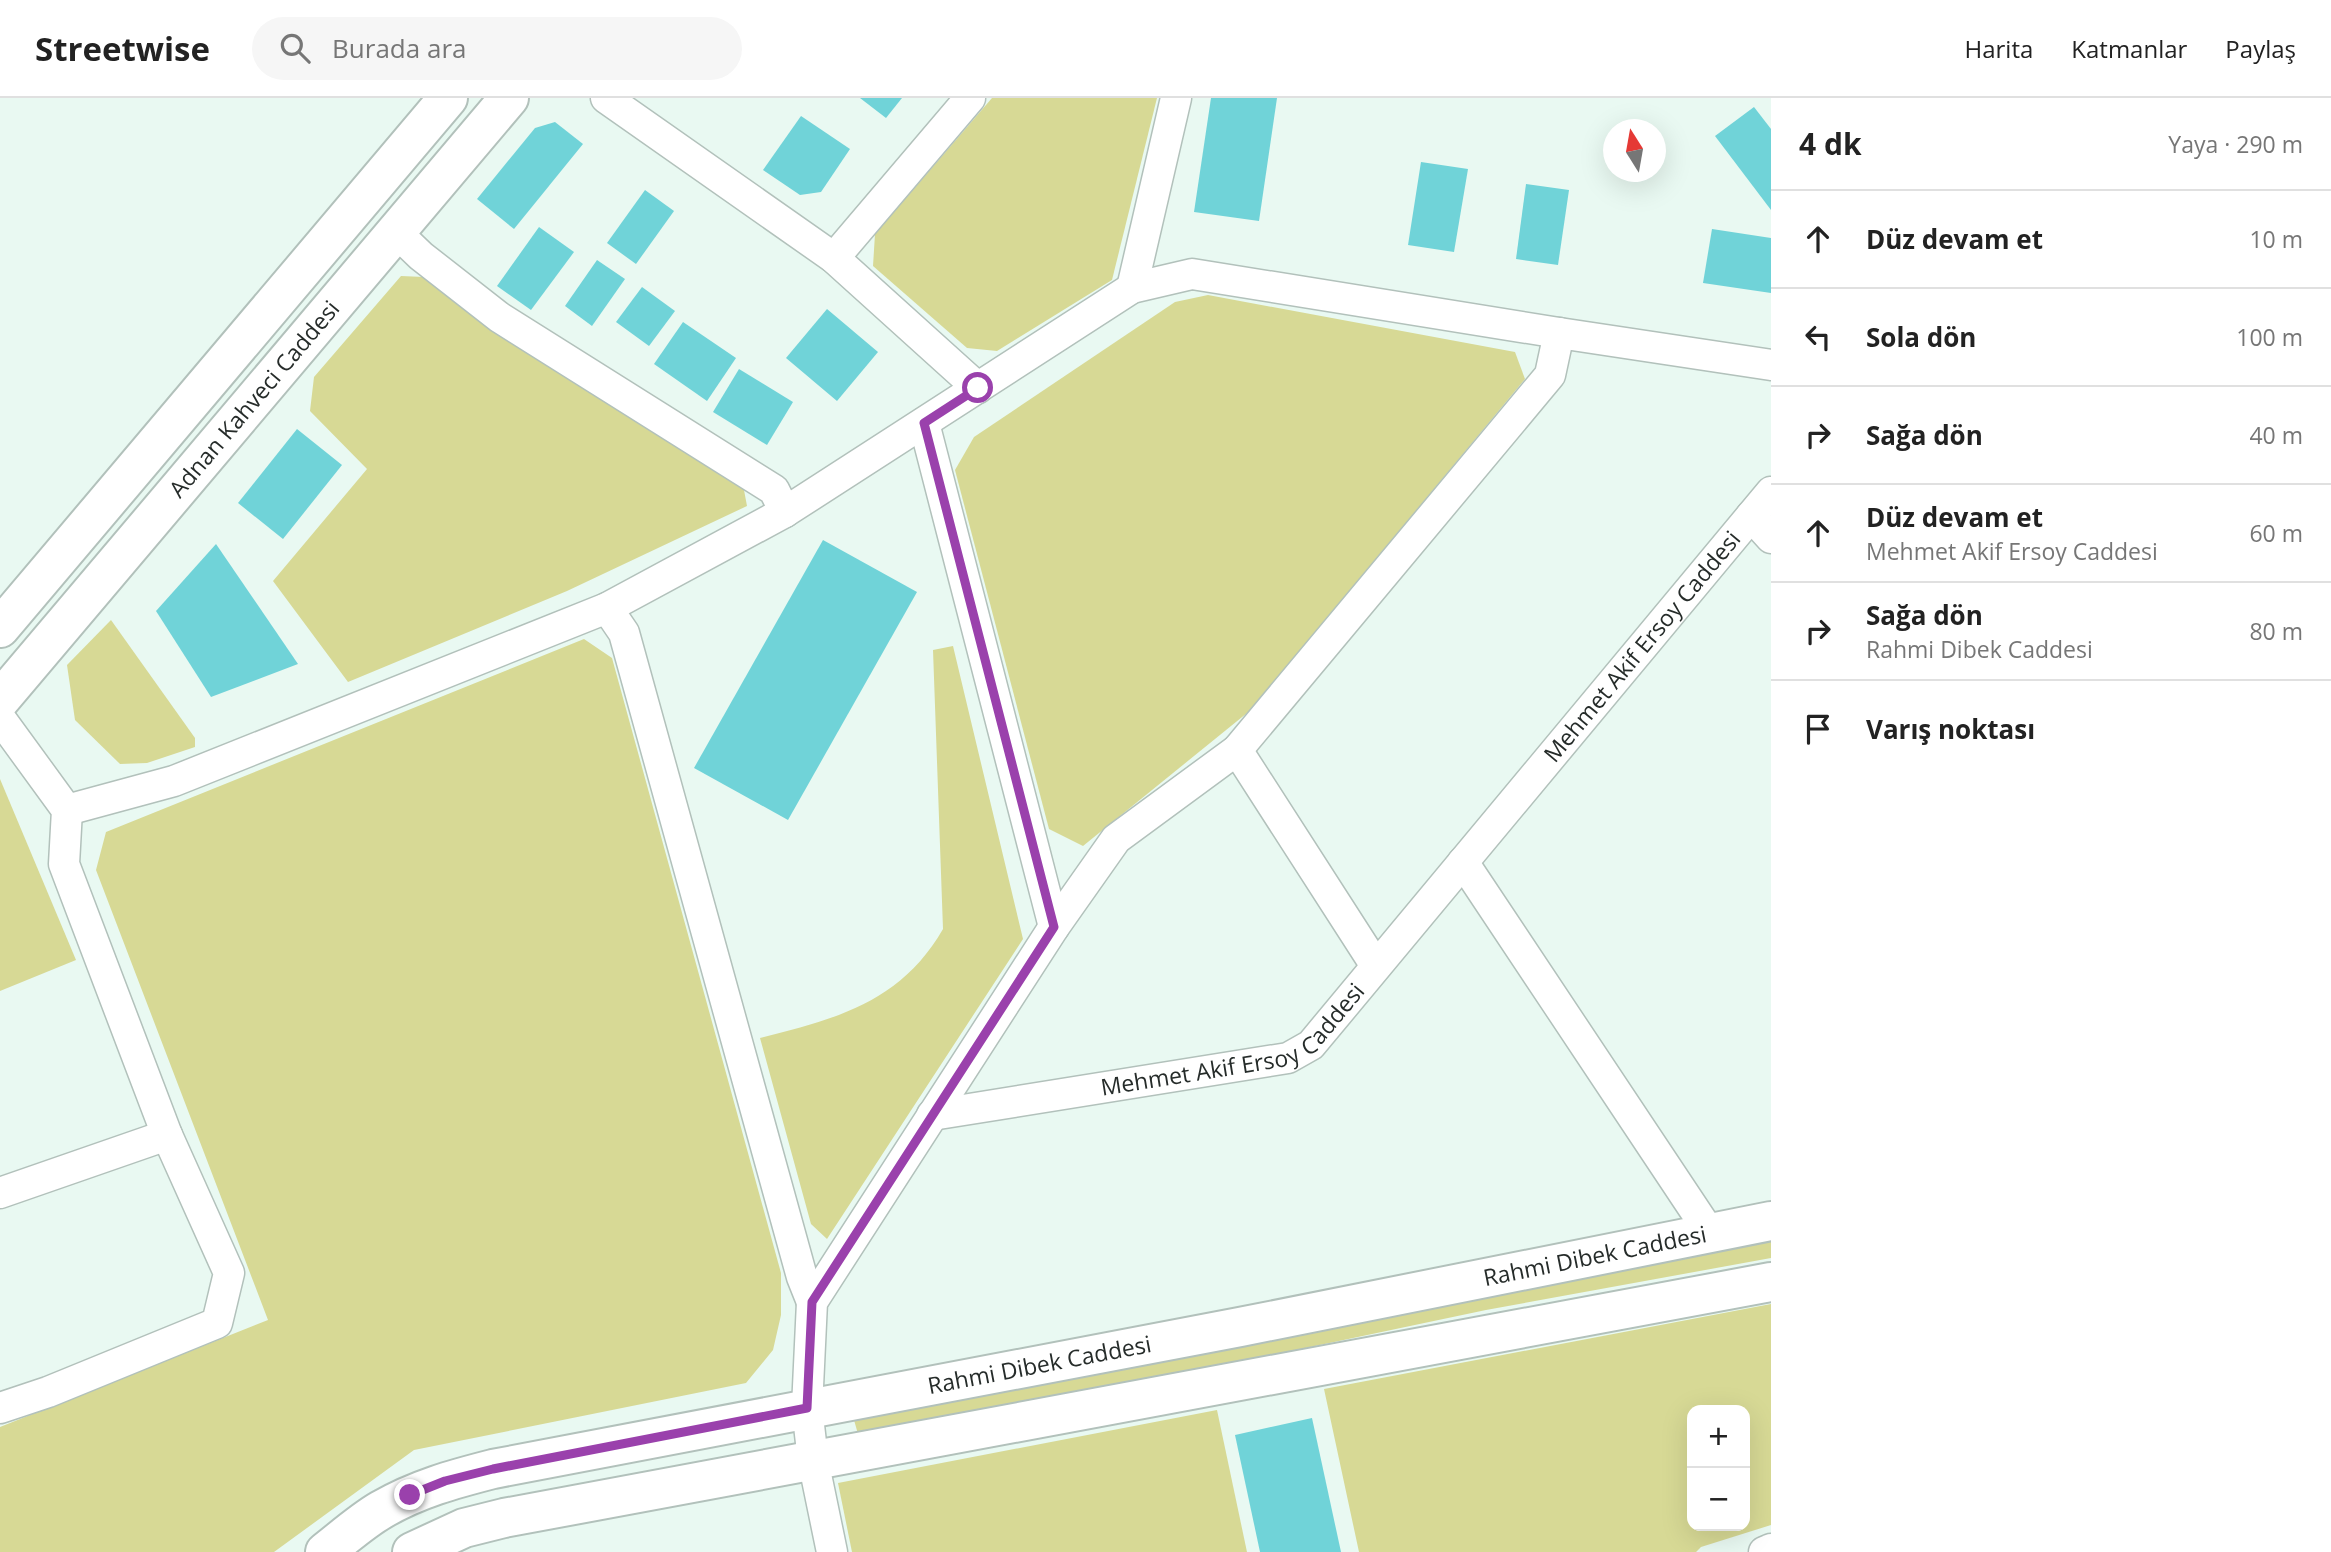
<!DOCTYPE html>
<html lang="tr">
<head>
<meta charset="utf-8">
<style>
	:root { --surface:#fff; --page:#f6f6f6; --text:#222; --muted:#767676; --line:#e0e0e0 }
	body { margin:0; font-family:"Open Sans",sans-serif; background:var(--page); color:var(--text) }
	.controls { position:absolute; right:21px; bottom:21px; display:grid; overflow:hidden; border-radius:14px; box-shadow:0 7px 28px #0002 }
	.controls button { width:63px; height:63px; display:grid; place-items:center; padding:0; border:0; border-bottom:2px solid var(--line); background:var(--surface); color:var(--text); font:35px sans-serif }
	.compass { position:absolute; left:1603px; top:21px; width:63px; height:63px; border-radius:50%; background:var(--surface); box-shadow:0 7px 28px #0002; rotate:349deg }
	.stop { position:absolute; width:21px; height:21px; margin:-16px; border:5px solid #9a41ac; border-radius:50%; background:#fff }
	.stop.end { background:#9a41ac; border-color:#fff; box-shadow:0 2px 7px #0008 }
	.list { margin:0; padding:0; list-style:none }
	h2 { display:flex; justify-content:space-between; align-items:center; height:91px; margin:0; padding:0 28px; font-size:30px }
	h2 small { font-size:23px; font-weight:400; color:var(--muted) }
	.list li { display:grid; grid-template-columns:46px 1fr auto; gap:21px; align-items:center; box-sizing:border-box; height:98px; padding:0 28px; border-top:2px solid var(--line) }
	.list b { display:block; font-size:26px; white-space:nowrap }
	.list p { margin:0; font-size:23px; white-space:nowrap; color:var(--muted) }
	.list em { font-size:23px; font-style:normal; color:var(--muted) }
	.icon { flex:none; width:38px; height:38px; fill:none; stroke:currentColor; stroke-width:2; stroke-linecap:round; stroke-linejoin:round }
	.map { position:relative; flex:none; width:1771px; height:1454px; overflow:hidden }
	header { display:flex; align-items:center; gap:42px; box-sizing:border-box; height:98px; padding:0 35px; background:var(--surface); border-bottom:2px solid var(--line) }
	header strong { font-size:33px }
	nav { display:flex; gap:38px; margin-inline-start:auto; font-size:24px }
	.search { width:490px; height:63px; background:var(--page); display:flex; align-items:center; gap:18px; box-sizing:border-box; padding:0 24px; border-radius:38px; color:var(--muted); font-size:26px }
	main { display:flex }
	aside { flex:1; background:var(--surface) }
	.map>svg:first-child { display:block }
	.green { fill:#d7d995; fill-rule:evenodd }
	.building { fill:#70d3d8 }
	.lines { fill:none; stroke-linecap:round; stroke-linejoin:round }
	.street-casing { stroke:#b2c1bb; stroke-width:33 }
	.secondary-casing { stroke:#b2c1bb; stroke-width:42 }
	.street { stroke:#fff; stroke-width:30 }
	.secondary { stroke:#fff; stroke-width:38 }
	.route { stroke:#9a41ac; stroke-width:9 }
	.labels { text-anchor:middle; stroke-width:6; stroke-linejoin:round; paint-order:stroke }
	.street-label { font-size:23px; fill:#262c2a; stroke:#fff }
</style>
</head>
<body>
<header>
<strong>Streetwise</strong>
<div class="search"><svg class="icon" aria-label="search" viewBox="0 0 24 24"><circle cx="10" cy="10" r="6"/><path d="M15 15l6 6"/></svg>Burada ara</div>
<nav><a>Harita</a><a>Katmanlar</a><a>Paylaş</a></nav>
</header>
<main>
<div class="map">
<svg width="1771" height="1454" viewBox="0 0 1771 1454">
	<rect width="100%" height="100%" fill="#e9f9f2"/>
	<g class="green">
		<path d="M992,0h165l-45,182 -115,71 -30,-3 -94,-82 2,-32z"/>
		<path d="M401,178l23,1 47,38 273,175 3,16 -180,85 -219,91 -75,-101 94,-112 -57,-58 4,-34z"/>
		<path d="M1208,197l307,57 10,27 -273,330 -169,137 -34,-17 -94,-359 19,-33 201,-135z"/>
		<path d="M111,522l84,118v9l-48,16 -27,1 -45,-44 -8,-55z"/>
		<path d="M584,541l28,19 169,615v42l-8,35 -27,33 -332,67 -140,102h-274v-125l268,-107 -172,-450 10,-38z"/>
		<path d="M953,548l70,293 -196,300 -16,-15 -51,-186c76,-19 141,-36 183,-109l-10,-279z"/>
		<path d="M0,681l76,181 -76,31z"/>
		<path d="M1771,1143v17l-285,52 -290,61 -338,63 -4,-14z"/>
		<path d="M1771,1206v221l-70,22 -5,5h-337l-35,-163zM1692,1312h53v116h-53z"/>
		<path d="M1217,1312l30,142h-395l-14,-69z"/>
	</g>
	<g class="building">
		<path d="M860,0h42l-16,20z"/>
		<path d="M1211,0h66l-18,123 -65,-9z"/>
		<path d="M1754,9l17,22v81l-56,-74z"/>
		<path d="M801,18l49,33 -29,43 -21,3 -37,-25z"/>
		<path d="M555,24l28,22 -69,85 -37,-30 58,-71z"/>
		<path d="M1421,64l47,7 -14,83 -46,-7z"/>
		<path d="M1526,86l43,6 -11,75 -42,-6z"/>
		<path d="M645,92l29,21 -38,53 -29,-21z"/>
		<path d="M539,129l35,25 -43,58 -34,-24z"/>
		<path d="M1712,131l59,9v55l-68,-10z"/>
		<path d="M597,162l28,19 -33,47 -27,-20z"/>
		<path d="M642,189l33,24 -26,35 -33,-24z"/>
		<path d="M827,211l51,43 -41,49 -51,-43z"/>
		<path d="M683,224l53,36 -29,43 -53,-37z"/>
		<path d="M739,271l54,33 -26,43 -54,-33z"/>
		<path d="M297,331l45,36 -59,74 -45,-36z"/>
		<path d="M823,442l94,52 -129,228 -94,-52z"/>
		<path d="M216,446l82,120 -87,33 -55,-86z"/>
		<path d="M1312,1320l29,134h-81l-25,-117z"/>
	</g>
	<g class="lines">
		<defs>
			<g id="street">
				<path d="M606,0l228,160 144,130"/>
				<path d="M396,134l25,24 78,61 275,173 11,22"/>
				<path d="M834,160l136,-160"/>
				<path d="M1132,190l44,-190"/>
				<path d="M924,325l130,504"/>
				<path d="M1751,418l20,22"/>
				<path d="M607,510l17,25 178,644 10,25"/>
				<path d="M0,620l67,92 -3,54 103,271 62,138 -12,50 -169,69 -48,16"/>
				<path d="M1237,652l139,216"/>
				<path d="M67,712l107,-29 433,-173 178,-96 347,-224 60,-14 367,59 212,32"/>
				<path d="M1463,764l247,371"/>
				<path id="s1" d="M932,1017l356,-57 23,-13 460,-553"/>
				<path d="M0,1095l167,-58"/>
				<path d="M832,1454l-19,-92 -6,-52 5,-106 242,-375 62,-88 121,-89 313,-375 9,-42"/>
				<path d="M1764,1454l7,-3"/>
			</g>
			<g id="secondary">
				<path d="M0,530l448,-530"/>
				<path id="s2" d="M0,602l509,-602"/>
				<path id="s3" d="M325,1454c18,-14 37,-31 56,-42 36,-21 73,-31 112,-41l747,-142 531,-106"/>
				<path d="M412,1454l52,-24 40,-10 1267,-236"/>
			</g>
		</defs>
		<use href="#street" class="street-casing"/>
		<use href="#secondary" class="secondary-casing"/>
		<use href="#street" class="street"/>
		<use href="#secondary" class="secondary"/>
	</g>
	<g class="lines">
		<path class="route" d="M410,1397l35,-14 48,-12 314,-61 5,-106 242,-375 -130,-504 54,-35"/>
	</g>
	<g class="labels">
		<g class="street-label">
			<text dy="8" stroke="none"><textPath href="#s2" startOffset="394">Adnan Kahveci Caddesi</textPath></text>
			<text dy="8" stroke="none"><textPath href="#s1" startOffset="905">Mehmet Akif Ersoy Caddesi</textPath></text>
			<text dy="8" stroke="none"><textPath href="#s1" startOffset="317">Mehmet Akif Ersoy Caddesi</textPath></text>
			<text dy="8" stroke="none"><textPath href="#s3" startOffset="1312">Rahmi Dibek Caddesi</textPath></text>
			<text dy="8" stroke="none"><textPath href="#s3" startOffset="746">Rahmi Dibek Caddesi</textPath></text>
		</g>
	</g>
</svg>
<div class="controls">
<button>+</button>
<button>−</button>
</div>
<svg class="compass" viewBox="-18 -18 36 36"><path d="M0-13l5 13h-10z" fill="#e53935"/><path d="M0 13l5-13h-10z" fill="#767676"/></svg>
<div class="stop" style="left:978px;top:290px"></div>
<div class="stop end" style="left:410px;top:1397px"></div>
</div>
<aside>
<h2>4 dk<small>Yaya · 290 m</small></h2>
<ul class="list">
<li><svg class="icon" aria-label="ahead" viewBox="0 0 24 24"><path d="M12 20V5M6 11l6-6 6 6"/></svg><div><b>Düz devam et</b></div><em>10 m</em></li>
<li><svg class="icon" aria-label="left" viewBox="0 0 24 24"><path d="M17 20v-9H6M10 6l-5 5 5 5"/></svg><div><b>Sola dön</b></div><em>100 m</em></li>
<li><svg class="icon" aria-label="right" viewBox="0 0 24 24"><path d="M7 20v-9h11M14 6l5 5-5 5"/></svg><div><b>Sağa dön</b></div><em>40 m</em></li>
<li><svg class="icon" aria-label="ahead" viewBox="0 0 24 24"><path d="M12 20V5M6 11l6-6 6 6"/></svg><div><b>Düz devam et</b><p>Mehmet Akif Ersoy Caddesi</p></div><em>60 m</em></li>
<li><svg class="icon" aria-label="right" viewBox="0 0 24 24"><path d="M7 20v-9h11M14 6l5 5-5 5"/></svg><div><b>Sağa dön</b><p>Rahmi Dibek Caddesi</p></div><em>80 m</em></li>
<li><svg class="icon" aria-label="arrive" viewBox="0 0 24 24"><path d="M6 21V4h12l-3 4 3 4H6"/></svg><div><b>Varış noktası</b></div></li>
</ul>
</aside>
</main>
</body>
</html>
